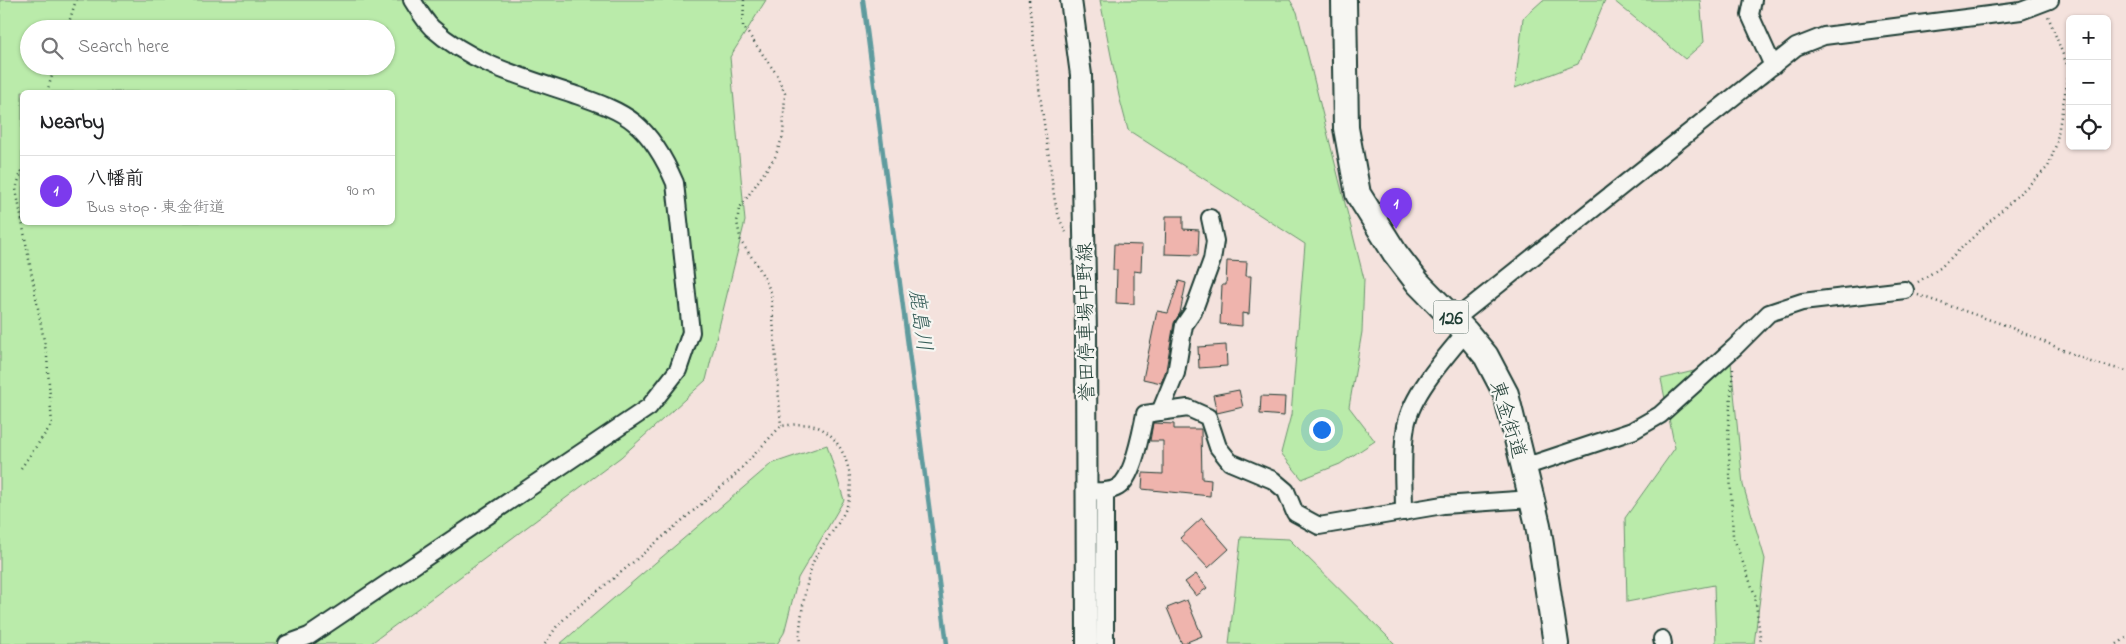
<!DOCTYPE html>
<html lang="en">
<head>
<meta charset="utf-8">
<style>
	:root { --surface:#fff; --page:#f6f6f6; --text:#202124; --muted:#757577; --line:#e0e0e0; --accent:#7c3aed }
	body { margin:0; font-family:"Indie Flower","Klee One",sans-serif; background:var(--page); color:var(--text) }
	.controls { position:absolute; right:15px; top:15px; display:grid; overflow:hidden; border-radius:8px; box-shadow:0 1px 4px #0004 }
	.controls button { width:45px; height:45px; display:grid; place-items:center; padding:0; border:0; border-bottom:1px solid var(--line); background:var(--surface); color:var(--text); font:25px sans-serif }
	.you { position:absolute; left:1321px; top:429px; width:18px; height:18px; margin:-12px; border:4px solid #fff; border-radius:50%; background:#1a73e8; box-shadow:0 0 0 8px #1a73e833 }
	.badge { display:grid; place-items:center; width:32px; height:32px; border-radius:50%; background:var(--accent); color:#fff; font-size:16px; font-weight:700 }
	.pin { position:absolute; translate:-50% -41px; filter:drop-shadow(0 1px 2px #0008) }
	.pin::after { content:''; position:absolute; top:26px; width:18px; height:15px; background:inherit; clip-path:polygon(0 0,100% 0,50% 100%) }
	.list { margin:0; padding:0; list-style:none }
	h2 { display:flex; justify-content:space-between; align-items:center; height:65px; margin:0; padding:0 20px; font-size:21px }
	h2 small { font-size:16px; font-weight:400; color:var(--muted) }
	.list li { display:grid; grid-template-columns:32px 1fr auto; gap:15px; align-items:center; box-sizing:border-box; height:70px; padding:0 20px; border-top:1px solid var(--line) }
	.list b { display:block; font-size:19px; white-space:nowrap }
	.list p { margin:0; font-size:16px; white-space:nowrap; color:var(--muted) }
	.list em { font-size:16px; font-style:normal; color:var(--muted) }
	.icon { flex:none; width:28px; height:28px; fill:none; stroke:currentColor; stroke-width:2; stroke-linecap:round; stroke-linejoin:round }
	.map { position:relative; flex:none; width:2126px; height:644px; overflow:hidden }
	.search { position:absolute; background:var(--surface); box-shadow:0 1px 4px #0004; left:20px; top:20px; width:375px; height:55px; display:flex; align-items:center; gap:12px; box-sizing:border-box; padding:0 18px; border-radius:28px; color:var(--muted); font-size:19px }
	.panel { position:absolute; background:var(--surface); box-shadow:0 1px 4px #0004; left:20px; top:90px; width:375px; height:135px; border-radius:8px }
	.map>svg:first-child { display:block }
	.green { fill:#baebaa; stroke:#6c946f; fill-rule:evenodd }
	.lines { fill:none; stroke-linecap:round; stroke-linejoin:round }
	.stream { stroke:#5f9b9e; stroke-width:4.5 }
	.building { fill:#efb4ad; stroke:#1f3d34 }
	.minor-casing { stroke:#1f3d34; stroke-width:20 }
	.major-casing { stroke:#1f3d34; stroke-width:24 }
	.highway-casing { stroke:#1f3d34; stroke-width:28 }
	.path { stroke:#1f3d34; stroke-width:2.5; stroke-dasharray:1 4; stroke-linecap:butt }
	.minor { stroke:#f6f6f2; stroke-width:16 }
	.major { stroke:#f6f6f2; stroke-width:20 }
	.highway { stroke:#f6f6f2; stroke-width:24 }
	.labels { text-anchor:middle; stroke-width:4.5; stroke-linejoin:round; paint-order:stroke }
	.shield { fill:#f6f6f2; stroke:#60746d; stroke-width:1 }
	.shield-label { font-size:19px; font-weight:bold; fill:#1f3d34 }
	.street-label { font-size:20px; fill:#1f3d34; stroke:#f6f6f2 }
	.water-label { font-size:21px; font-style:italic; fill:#345c57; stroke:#f6f6f2 }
</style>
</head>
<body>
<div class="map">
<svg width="2126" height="644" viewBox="0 0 2126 644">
	<rect width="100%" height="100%" fill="#f4e2dd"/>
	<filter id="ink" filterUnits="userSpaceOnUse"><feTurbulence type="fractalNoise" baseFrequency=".02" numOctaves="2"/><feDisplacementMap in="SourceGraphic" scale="10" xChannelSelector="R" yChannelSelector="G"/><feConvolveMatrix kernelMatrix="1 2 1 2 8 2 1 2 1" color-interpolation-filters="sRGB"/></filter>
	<g filter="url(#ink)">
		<g class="green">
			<path d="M0,0h766l-36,57 15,164 -39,159 -85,77 -251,187h-370zM29,29h357v37h-357zM22,92h370v130h-370z"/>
			<path d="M1100,0h190l7,12 67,267 -2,53 -13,75 26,34 -35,23 -38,15 -21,-26 10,-38 14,-171 -177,-114 -9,-34z"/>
			<path d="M1543,0h62l-27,64 -63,24 8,-70z"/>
			<path d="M1613,0h87l4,42 -19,17z"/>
			<path d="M1731,362l12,123 22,74 -11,85h-38l-2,-59 -87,17 -2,-84 50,-70 -14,-69z"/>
			<path d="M827,445l17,55 -46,78 -14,55 -7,11h-217l211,-180z"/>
			<path d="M1241,537l48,2 106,105h-166z"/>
		</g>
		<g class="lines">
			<path class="stream" d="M863,0l84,644"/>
		</g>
		<g class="building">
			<path d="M1166,216h17v13l16,1 -1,25 -33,-1z"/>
			<path d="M1114,244l28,1 -1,27 -7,-1v33l-18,-1 1,-33h-4z"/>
			<path d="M1227,261l20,1 -1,14h5l-2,38 -7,-1v13l-22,-2 2,-39h4z"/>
			<path d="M1179,281l7,2 -6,30 -6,10 -8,47 -5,13 -18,-4 14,-68 11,2z"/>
			<path d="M1226,345l1,21 -28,2 -1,-21z"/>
			<path d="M1239,390l4,17 -26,6 -4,-18z"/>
			<path d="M1261,396l24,1 -1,19 -24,-2z"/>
			<path d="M1153,423l21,1v5h27l1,50 9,1 -1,16 -68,-7 1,-16 20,1v-33h-13z"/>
			<path d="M1202,518l27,31 -21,19 -28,-30z"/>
			<path d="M1196,574l11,14 -11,8 -11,-14z"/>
			<path d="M1187,600l15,36 -20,8 -15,-36z"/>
		</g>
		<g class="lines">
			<defs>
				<g id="minor">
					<path d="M1753,0l-3,15 23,51"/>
					<path d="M1454,320l342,-273 28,-11 197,-25 29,-11"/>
					<path d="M1160,412l16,-39 8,-48 9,-13 19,-52 3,-19 -5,-23"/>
					<path d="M1524,467l108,-36 28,-16 75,-68 34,-34 33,-11 103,-12"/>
					<path d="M1086,491c11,0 22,2 32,-4 16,-10 23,-55 27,-73l43,-6 20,9 10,30 12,15 43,18 13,11 9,22 24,13 124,-21 89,-6"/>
					<path d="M1105,491v153"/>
					<path d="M1404,512c0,-28 -3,-59 2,-86 5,-31 40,-70 60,-94"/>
					<path d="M1662,639l1,5"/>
					<path d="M287,644l22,-8 340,-229 29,-37 13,-38 -16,-149c-9,-21 -22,-45 -40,-60 -17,-14 -42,-22 -62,-29 -50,-17 -101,-30 -141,-66 -8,-8 -14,-19 -20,-28"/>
				</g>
				<path id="major" d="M1071,0l10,75 5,258 1,311"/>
				<path id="highway" d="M1344,0l2,128 12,66 37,59 23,30 48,49 20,24 20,38 32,131 18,119"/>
			</defs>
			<use href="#minor" class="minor-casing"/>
			<use href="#major" class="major-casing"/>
			<use href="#highway" class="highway-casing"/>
			<g class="path">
				<path d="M744,0l-1,26 32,46 10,21 -2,43 -8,21 -36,52 -2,13 4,20 17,24 13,26 10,134"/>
				<path d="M1029,0c5,53 12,105 20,157 4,25 4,54 17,75"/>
				<path d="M67,29l9,-29"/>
				<path d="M47,92l8,-26"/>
				<path d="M1918,282l22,-14 108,-101 8,-22 13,-75 -21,-54"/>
				<path d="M1918,295l87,30 86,37 35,9"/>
				<path d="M1733,369l-5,62 5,105 22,59 6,49"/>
				<path d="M21,468l31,-44 -5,-67 -31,-168 6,-20"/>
				<path d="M545,644l12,-18 13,-13 54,-43 109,-93 48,-51c14,-2 32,-4 44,5 20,13 31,50 23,72 -7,21 -23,36 -33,55 -8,16 -17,69 -15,86"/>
				<path d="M2117,644l9,-6"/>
			</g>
			<use href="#minor" class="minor"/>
			<use href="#major" class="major"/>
			<use href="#highway" class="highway"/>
		</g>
	</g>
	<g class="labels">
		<rect class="shield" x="1433.5" y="300.5" width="35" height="33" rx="4"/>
		<g class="shield-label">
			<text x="1451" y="324">126</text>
		</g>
		<g class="street-label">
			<text transform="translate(1085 322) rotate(-91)" y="7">誉田停車場中野線</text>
			<text transform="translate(1509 419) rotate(73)" y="7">東金街道</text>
		</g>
		<g class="water-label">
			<text transform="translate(921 320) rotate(82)" y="7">鹿島川</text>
		</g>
	</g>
</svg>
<div class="controls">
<button>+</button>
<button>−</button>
<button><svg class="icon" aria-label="locate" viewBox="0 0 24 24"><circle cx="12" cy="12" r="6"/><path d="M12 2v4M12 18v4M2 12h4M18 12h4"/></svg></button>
</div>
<div class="you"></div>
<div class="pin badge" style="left:1396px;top:229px">1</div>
<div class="search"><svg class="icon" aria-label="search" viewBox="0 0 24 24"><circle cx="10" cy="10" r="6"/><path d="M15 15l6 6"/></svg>Search here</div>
<section class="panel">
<h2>Nearby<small></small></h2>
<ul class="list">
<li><span class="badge">1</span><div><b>八幡前</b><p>Bus stop · 東金街道</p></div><em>90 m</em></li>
</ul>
</section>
</div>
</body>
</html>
